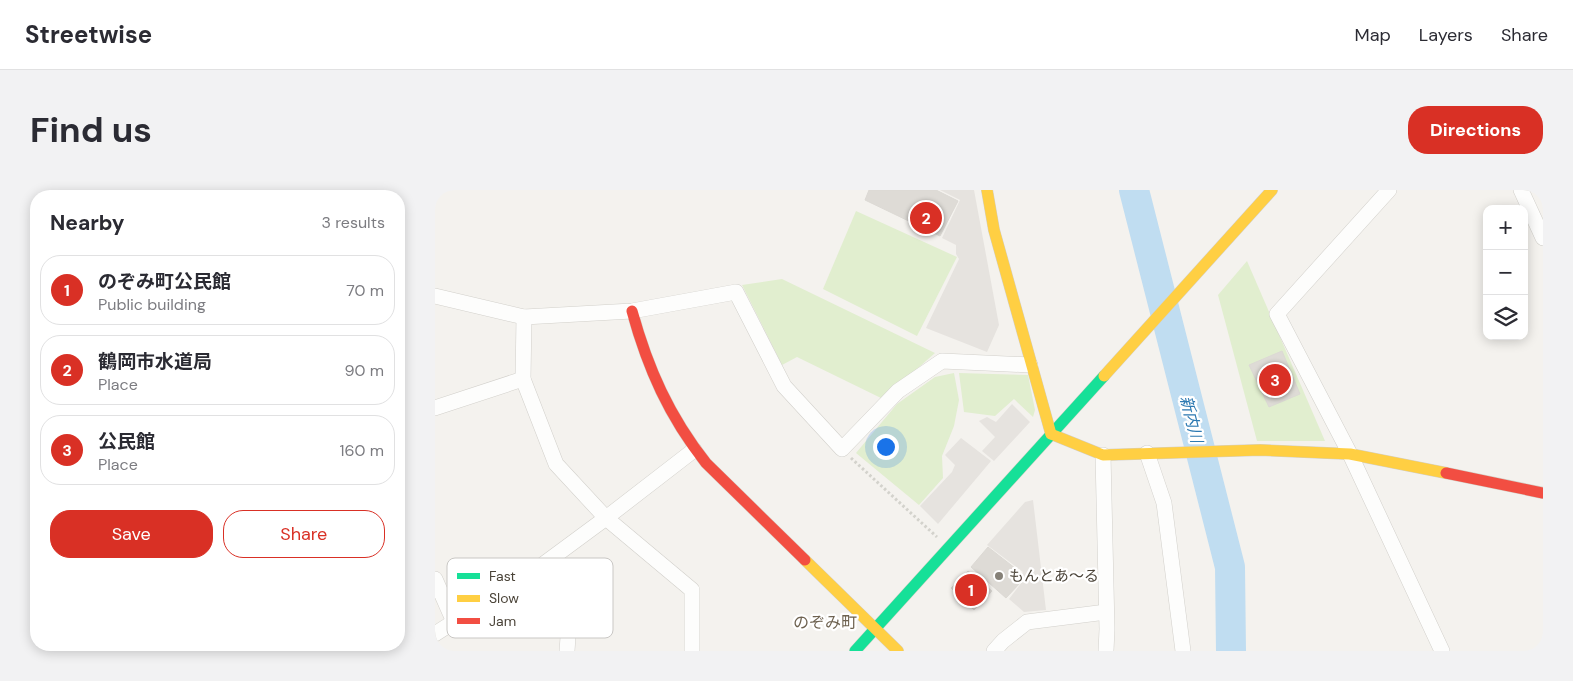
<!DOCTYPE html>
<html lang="en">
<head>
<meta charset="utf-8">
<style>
	:root { --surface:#fff; --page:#f2f2f3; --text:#2b2b33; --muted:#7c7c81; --line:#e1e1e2; --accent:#d93025 }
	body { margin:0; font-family:"DM Sans","Noto Sans JP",sans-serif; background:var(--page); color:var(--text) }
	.controls { position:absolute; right:15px; top:15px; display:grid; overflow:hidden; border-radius:10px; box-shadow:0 2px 12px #0003 }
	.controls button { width:45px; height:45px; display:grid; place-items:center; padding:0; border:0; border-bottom:1px solid var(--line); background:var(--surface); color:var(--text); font:25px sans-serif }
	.you { position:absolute; left:450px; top:256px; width:18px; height:18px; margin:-12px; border:4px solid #fff; border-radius:50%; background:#1a73e8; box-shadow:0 0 0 8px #1a73e833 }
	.badge { display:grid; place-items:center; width:32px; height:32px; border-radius:50%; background:var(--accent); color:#fff; font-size:16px; font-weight:700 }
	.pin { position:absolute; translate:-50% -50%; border:2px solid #fff; box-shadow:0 1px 5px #0006 }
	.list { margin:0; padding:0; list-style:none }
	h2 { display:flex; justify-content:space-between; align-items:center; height:65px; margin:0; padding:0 20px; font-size:21px }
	h2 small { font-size:16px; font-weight:400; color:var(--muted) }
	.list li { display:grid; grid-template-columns:32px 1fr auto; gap:15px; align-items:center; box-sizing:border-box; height:70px; margin:0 10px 10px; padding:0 10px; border:1px solid var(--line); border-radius:20px }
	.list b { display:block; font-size:19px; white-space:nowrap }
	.list p { margin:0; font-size:16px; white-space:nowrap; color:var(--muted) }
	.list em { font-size:16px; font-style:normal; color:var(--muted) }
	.actions { display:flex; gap:10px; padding:15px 20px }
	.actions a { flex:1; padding:11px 0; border:1px solid var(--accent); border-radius:20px; text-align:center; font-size:18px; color:var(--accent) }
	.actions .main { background:var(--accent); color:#fff }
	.icon { flex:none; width:28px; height:28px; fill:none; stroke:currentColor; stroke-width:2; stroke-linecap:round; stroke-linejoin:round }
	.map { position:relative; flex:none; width:1108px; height:461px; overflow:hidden; border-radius:20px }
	header { display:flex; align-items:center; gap:30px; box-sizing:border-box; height:70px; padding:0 25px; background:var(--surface); border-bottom:1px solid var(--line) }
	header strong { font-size:24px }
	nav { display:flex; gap:28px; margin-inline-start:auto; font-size:18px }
	.intro { display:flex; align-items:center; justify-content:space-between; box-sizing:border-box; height:120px; padding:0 30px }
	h1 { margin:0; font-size:35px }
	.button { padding:12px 22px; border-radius:20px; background:var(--accent); color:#fff; font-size:18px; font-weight:700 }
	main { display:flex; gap:30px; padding:0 30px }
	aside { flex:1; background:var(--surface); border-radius:20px; box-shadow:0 2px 12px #0003 }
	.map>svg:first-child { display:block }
	.green { fill:#e1eecf }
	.parking { fill:#e6e3df }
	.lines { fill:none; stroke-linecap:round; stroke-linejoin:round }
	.river { stroke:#c0ddf1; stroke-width:30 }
	.building { fill:#dedbd6; stroke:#dcd9d4 }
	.street-casing { stroke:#d2d0cb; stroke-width:16 }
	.fast-casing { stroke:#d3cfc5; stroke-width:12 }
	.slow-casing { stroke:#d3cfc5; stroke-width:12 }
	.jam-casing { stroke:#d3cfc5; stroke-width:12 }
	.path { stroke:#d3d2cc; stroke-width:3; stroke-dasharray:2.5 2.5; stroke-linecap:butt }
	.street { stroke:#fdfdfc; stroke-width:15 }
	.fast { stroke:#16e098; stroke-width:11 }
	.slow { stroke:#ffcf43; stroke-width:11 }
	.jam { stroke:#f24e42; stroke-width:11 }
	.poi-dot { fill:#868178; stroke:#fff; stroke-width:2 }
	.labels { text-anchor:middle; stroke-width:4.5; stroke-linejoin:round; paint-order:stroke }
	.poi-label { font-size:15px; fill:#4b4439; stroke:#fff; text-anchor:start }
	.water-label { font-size:16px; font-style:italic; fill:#2e7ab2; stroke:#fff }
	.neighbourhood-label { font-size:16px; fill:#6e6250; stroke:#fff }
	.key { fill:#fff; stroke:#c9c7c4; stroke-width:1 }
	.key-label { font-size:14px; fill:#4b4439 }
</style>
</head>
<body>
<header>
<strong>Streetwise</strong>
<nav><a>Map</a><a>Layers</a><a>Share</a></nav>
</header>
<div class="intro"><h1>Find us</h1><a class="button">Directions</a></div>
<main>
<aside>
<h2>Nearby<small>3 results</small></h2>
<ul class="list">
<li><span class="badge">1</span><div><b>のぞみ町公民館</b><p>Public building</p></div><em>70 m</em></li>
<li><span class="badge">2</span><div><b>鶴岡市水道局</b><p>Place</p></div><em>90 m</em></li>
<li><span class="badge">3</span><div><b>公民館</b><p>Place</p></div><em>160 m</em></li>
</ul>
<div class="actions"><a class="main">Save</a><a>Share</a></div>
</aside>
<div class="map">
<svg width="1108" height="461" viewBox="0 0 1108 461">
	<rect width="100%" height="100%" fill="#f4f2ee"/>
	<g class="green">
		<path d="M421,21l101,46 -40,79 -94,-47z"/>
		<path d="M812,71l78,180h-68l-39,-146z"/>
		<path d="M347,89l153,74 -52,46 -86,-42 -15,8 -40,-80z"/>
		<path d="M519,183l5,27 -5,26 -12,30 1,22 -24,27 -63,-52 41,-49 38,-27z"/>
		<path d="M524,183l69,2 7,35 -2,7 -19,-18 -19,17 -31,-4z"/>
	</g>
	<g class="parking">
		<path d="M505,0h34l25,135 -12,27 -61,-24 33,-69 -3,-5v-9l-14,-7 18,-38z"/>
		<path d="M577,214l18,18 -36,39 -12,-10 13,-14 -16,-16 8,-4 9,5z"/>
		<path d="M526,248l30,23 -53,63 -18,-18 32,-34 3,-7 -10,-10z"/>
		<path d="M598,310l13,110 -22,2 -15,-13 13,-17 -4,-3 5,-7 -36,-27 38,-43z"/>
	</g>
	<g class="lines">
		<path class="river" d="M699,0l96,377 1,84"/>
	</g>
	<g class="building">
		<path d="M434,0h67l22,11 -18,35 -75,-36z"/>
		<path d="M847,161l18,43 -31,13 -20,-42z"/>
		<path d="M553,357l32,25 -5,7 5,4 -14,15 -35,-31z"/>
		<path d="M533,381l24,20 -18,19 -23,-22z"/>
	</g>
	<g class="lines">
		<defs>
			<g id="street">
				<path d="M954,0l-112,124 73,140 92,197"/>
				<path d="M1086,0l22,48"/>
				<path d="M0,106l89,21 108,-6 104,-19 48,94 58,63 56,-58 44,-30 88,4"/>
				<path d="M89,127l-1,62 33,85 50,54 86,72v61"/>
				<path d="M0,218l88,-29"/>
				<path d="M712,263l17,50 19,148"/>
				<path d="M668,265l4,174 -1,22"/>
				<path d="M106,376l29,43 -3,42"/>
				<path d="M0,389l19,43"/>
				<path d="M0,444l106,-68 65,-48 88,-68"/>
				<path d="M559,461l9,-10 24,-19 79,-10"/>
			</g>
			<path id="fast" d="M420,461l249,-275"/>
			<g id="slow">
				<path d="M552,0l7,40 57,204"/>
				<path d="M669,186l168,-186"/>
				<path d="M616,244l52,21 157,-5 90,4 96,19"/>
				<path d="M370,370l93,91"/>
			</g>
			<g id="jam">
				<path d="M197,121c16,58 37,105 74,152l99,97"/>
				<path d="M1011,283l97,20"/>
			</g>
		</defs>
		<use href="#street" class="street-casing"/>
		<use href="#fast" class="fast-casing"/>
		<use href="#slow" class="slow-casing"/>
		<use href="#jam" class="jam-casing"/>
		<path class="path" d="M416,268l86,79"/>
		<use href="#street" class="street"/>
		<use href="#fast" class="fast"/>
		<use href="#slow" class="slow"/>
		<use href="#jam" class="jam"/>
	</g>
	<circle class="poi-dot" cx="564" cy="386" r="5"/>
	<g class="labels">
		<g class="poi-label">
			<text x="574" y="391">もんとあ～る</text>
		</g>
		<g class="water-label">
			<text transform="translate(757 229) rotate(76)" y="6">新内川</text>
		</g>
		<g class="neighbourhood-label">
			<text x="390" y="438">のぞみ町</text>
		</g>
	</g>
	<rect x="12" y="368" width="166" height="80" rx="8" class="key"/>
	<rect x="22" y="383" width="23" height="6" fill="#16e098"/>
	<rect x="22" y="405" width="23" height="7" fill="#ffcf43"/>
	<rect x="22" y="428" width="23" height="6" fill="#f24e42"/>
	<g class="key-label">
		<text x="54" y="391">Fast</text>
		<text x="54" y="413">Slow</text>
		<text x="54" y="436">Jam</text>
	</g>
</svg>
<div class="controls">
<button>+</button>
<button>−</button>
<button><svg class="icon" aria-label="layers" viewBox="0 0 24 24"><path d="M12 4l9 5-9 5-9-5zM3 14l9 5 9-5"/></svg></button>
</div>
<div class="you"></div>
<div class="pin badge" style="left:536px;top:400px">1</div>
<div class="pin badge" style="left:491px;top:28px">2</div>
<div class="pin badge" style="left:840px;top:190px">3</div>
</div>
</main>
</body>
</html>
